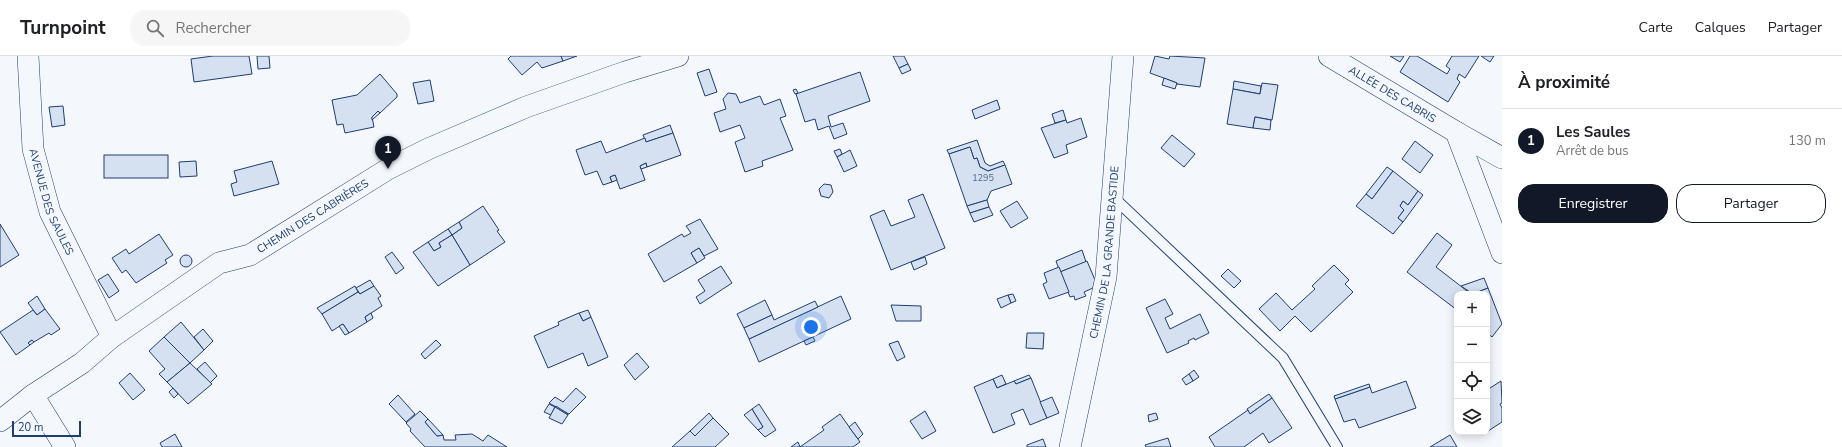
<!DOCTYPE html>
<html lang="fr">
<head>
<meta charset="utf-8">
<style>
	:root { --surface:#fff; --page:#f6f6f6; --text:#202124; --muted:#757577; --line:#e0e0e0; --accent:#111827 }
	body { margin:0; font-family:"Nunito Sans",sans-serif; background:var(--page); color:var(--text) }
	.controls { position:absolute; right:12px; bottom:12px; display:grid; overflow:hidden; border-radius:8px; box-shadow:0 2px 10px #0003 }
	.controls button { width:36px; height:36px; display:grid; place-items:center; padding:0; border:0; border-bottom:1px solid var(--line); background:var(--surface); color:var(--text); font:20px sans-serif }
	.scale { position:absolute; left:12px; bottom:10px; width:69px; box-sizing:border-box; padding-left:4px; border:2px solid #1d3f73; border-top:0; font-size:11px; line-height:14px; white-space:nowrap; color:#1d3f73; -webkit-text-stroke:3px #f4f7fb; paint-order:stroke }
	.you { position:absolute; left:811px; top:271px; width:14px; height:14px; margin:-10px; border:3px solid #fff; border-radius:50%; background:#1a73e8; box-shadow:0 0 0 6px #1a73e833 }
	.badge { display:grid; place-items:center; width:26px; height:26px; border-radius:50%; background:var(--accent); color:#fff; font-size:13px; font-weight:700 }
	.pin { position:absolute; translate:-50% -33px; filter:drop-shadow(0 1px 2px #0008) }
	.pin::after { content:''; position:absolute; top:21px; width:14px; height:12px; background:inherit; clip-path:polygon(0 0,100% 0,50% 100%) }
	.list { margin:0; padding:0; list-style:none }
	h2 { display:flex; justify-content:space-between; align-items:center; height:52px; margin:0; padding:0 16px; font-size:17px }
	h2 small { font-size:13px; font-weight:400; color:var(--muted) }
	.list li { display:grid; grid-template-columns:26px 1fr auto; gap:12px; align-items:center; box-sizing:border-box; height:64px; padding:0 16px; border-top:1px solid var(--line) }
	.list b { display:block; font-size:15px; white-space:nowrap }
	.list p { margin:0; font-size:13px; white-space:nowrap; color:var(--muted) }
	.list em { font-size:13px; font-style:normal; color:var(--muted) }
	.actions { display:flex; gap:8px; padding:12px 16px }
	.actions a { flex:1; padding:9px 0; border:1px solid var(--accent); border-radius:16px; text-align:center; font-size:14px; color:var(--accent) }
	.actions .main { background:var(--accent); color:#fff }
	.icon { flex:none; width:22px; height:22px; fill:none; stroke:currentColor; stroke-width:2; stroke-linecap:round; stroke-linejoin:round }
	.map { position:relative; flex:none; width:1502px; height:391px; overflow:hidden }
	header { display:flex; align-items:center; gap:24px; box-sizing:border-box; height:56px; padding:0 20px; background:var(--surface); border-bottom:1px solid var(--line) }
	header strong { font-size:19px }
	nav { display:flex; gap:22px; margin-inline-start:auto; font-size:14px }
	.search { width:280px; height:36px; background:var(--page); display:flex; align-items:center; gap:10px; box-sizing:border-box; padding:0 14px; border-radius:16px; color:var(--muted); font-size:15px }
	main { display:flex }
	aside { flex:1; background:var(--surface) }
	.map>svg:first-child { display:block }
	.building { fill:#d5e0f0; stroke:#1d3f73 }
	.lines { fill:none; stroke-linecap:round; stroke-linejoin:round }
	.service-casing { stroke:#1d3f73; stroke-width:12 }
	.minor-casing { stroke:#1d3f73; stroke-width:22 }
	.service { stroke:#f4f7fb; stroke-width:10 }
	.minor { stroke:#f4f7fb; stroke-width:21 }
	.labels { text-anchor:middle; stroke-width:3; stroke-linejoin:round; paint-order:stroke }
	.number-label { font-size:9px; fill:#4b6792 }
	.street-label { font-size:11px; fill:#1d3f73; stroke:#f4f7fb }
</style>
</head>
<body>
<header>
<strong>Turnpoint</strong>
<div class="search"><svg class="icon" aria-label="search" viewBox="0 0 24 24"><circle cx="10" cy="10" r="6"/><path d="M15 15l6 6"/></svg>Rechercher</div>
<nav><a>Carte</a><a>Calques</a><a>Partager</a></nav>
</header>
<main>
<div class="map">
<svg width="1502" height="391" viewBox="0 0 1502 391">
	<rect width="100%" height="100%" fill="#f4f7fb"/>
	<g class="building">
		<path d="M213,0h36l3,18 -58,8 -3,-23z"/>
		<path d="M257,0h12l1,12 -12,1z"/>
		<path d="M511,0h50l2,5 -21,7 -5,-6 -15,13 -14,-16z"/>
		<path d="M561,0h16l-14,5z"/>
		<path d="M893,0h11l4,8 -9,4z"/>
		<path d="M1155,0l14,3 1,-3 35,2 -5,29 -23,-3v-1l-27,-10z"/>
		<path d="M1390,0h14l-4,6z"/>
		<path d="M1410,0h7l30,18 3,-5 -4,-3 6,-10h27l-14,22 -6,-4 -2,5 3,3 -12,20 -48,-30z"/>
		<path d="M1481,0h13l-4,6z"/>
		<path d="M908,8l3,6 -9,4 -3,-6z"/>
		<path d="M709,13l8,23 -12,4 -8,-23z"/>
		<path d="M860,16l10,29 -42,15 3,11 12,-4 4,11 -13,5 -5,-13 -11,4 -3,-11 -10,3 -9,-28z"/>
		<path d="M380,18l17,20v3l-17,16 -2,-2 -6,6 2,10 -29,6 -2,-9 -6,1 -5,-25 25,-5z"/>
		<path d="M1164,22l13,5 -2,6 -13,-4z"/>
		<path d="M430,24l4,21 -16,3 -5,-21z"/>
		<path d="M1234,25l27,5 -1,8 -27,-5z"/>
		<path d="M1262,27l16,2 -6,35 -17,-3 -2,11 -26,-4 6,-35 27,5z"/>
		<path d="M796,33l2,4 -3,1 -2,-4z"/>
		<path d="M728,37l8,1 4,9 20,-7 4,9 16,-6 6,17 -6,2 13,32 -31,11 1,5 -18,6 -10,-30 10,-4 -5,-13 -20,7 -6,-19 12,-4 -3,-10z"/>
		<path d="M997,44l3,9 -25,10 -3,-9z"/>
		<path d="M63,50l2,19 -13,2 -3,-20z"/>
		<path d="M1063,54l3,10 -11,3 -3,-9z"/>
		<path d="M378,55l2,2 -8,7v-3z"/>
		<path d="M1255,61l16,3 -1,10 -17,-2z"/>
		<path d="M1081,62l6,19 -21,8 2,8 -14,5 -13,-30 25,-8 1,3z"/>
		<path d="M670,69l3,8 -27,9 -3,-7z"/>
		<path d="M673,77l8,22 -34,12 -1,-4 -6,3 5,14 -25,9 -5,-14 -5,2 2,5 -9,3 -6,-14 -12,4 -9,-25 25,-9 5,12 39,-15 1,4z"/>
		<path d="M1172,79l23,19 -11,13 -23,-19z"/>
		<path d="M977,84l8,23 5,3 13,-5 2,4 -17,6 -8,-4 -3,-9 -3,1 -4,-12 -21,7 -2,-4z"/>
		<path d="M1415,85l18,14 -13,18 -18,-14z"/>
		<path d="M970,91l4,12 3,-1 3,9 8,4 17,-6 7,19 -21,7 -4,9 -20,6 -18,-52z"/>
		<path d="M840,93l2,5 -5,3 -3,-6z"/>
		<path d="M850,94l7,16 -13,6 -7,-15z"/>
		<rect x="104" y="99" width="64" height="23"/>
		<path d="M196,105l1,15 -17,1 -1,-15z"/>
		<path d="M272,105l7,23 -45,12 -3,-12 6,-2 -3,-11z"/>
		<path d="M646,107l1,4 -6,2 -1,-3z"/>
		<path d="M1387,111l6,4 -21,28 -6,-5z"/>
		<path d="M1393,115l25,20 -10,14 -5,-4 -3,5 4,4 -6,8 5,4 -10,12 -37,-28 10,-12 6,5z"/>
		<path d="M615,119l2,5 -5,2 -2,-5z"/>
		<path d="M824,128l7,1 2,7 -4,6 -8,-2 -2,-7z"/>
		<path d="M1418,135l5,4 -20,27 -5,-4 6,-8 -4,-4 3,-5 5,4z"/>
		<path d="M923,138l22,54 -54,22 -21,-54 14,-6 7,16 24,-9 -7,-17z"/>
		<path d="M987,144l2,7 -19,6 -3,-7z"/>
		<path d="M1017,145l11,17 -17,10 -11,-17z"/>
		<path d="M483,150l16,24 -2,1 8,11 -35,23 -18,-30 10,-7 -3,-6z"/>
		<path d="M989,151l4,8 -19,7 -4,-9z"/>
		<path d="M700,163l18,30 -14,7 -5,-8 -8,5 6,10 -33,19 -16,-28 34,-20 2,3 7,-4 -5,-7z"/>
		<path d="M459,166l3,6 -10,7 -4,-6z"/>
		<path d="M0,168l19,31 -19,12z"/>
		<path d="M448,173l4,6 -13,8 2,4 -7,4 -6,-9z"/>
		<path d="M1437,177l15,12 -16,22 35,27h-14v16l-50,-38z"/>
		<path d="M159,178l14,21 -8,5 2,3 -31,20 -10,-13 -4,3 -10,-15 14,-9 3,5z"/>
		<path d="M452,179l18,30 -32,21 -25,-34 15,-10 6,9 7,-4 -2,-4z"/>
		<path d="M699,192l6,10 -8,5 -6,-10z"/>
		<path d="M1082,194l4,12 -26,10 -4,-11z"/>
		<path d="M392,196l12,16 -8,6 -11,-17z"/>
		<circle cx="186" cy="205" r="6"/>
		<path d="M925,201l2,7 -13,6 -3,-8z"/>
		<path d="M1087,205l8,19 -2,8 -9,4 2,4 -11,4 -1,-4 -4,1 -10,-25z"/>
		<path d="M1334,209l15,15 -4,4 8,8 -42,40 -16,-16 -15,15 -21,-22 17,-16 16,17 23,-21 -3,-3z"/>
		<path d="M721,210l11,17 -32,21 -4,-7 9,-6 -7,-11z"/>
		<path d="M1059,211l10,25 -20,7 -6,-15 4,-2 -3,-9z"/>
		<path d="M1228,213l13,12 -7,7 -13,-12z"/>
		<path d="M108,218l11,17 -10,7 -11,-18z"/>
		<path d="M1484,222l4,10 -15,6 -12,-8z"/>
		<path d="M370,224l4,6 -14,8 -4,-6z"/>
		<path d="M355,230l3,6 -36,22 -5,-6z"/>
		<path d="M374,230l7,10 -3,2 4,8 -17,11 2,5 -18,11 -6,-9 -11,7 -10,-17 36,-22 2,2z"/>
		<path d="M1488,232l14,36 -10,13 -5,-4v-39h-14z"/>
		<path d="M1013,238l3,7 -5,2 -3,-8z"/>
		<path d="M1008,239l3,8 -10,5 -4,-9z"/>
		<path d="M37,240l8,13 -8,6 -9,-12z"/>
		<path d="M841,240l10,23 -92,43 -10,-23z"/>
		<path d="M1165,243l8,15 -8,4 5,11 30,-15 9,19 -14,7 -1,-2 -6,3 1,2 -22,10 -21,-45z"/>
		<path d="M765,244l7,15 -28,13 -7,-14z"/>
		<path d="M815,245l3,6 -69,32 -5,-11 28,-13 2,5z"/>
		<path d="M891,249l30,1v15h-25z"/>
		<path d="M45,253l15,20 -9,6 -2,-2 -15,9 -2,-2 -4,3 2,2 -14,10 -16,-23 33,-22 4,5z"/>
		<path d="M588,254l3,7 -8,4 -4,-8z"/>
		<path d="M371,257l2,5 -6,4 -2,-5z"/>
		<path d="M579,257l4,8 8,-4 17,40 -20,9 -5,-13 -35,15 -14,-32 25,-11 -1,-3z"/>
		<path d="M181,266l23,28 -14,13 -26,-26z"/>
		<path d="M343,268l6,9 -4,2 -6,-9z"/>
		<path d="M203,273l10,12 -9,9 -10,-13z"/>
		<path d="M1027,277h17l-1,16 -17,-1z"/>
		<path d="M164,281l26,26 -23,19 -8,-8 6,-5 -16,-18z"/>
		<path d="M813,281l2,4 -9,4 -2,-4z"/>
		<path d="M32,284l2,2 -4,3 -2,-2z"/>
		<path d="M436,284l5,5 -16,14 -4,-5z"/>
		<path d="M898,285l7,16 -8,4 -8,-17z"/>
		<path d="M637,297l12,14 -14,13 -11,-15z"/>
		<path d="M205,306l12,14 -7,7 -13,-14z"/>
		<path d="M190,307l22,21 -24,20 -21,-22z"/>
		<path d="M1194,314l5,7 -6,4 -4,-7z"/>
		<path d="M130,317l15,17 -12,10 -14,-17z"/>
		<path d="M1189,318l4,7 -7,4 -4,-6z"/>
		<path d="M1002,319l4,9 -9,4 -4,-9z"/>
		<path d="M1029,319l2,3 -15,6 -2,-3z"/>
		<path d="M1031,322l16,40 -17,7 -7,-16 -12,5 4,10 -22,9 -19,-46 19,-8 4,9 17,-7 2,3z"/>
		<path d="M1406,325l10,27 -57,20 -4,-9 -11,3 -9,-23 35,-12 2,6z"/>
		<path d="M1501,325l1,22 -2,1 2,4v14l-20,13 -2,-3h7v-42z"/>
		<path d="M1369,328l1,3 -35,12 -1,-3z"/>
		<path d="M173,332l5,6 -4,4 -5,-6z"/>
		<path d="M576,332l10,9 -17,17 -20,-11 6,-6 8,5z"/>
		<path d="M1269,338l3,4 -22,16 -3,-5z"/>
		<path d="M398,339l17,19 -9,8 -17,-18z"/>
		<path d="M1052,341l7,16 -12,5 -7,-16z"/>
		<path d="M1272,342l20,30 -23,15 -6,-10 -19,14h-29l-6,-10 39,-27 2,4z"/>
		<path d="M549,348l6,3 -4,8 -7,-3z"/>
		<path d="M759,348l17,26 -11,7 -7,-7 5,-3 -11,-18z"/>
		<path d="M556,350l12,8v1l-13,-8z"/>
		<path d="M555,351l13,8 -6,9 -13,-6z"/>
		<path d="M752,353l11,18 -5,3 -14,-15z"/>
		<path d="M420,355l8,8 -3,3 12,14 6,-1 1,5h12l-1,-5 17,-1 11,7 5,-6 19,12h-82l-15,-16 1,-2 -5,-6z"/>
		<path d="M925,355l11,20 -14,8 -12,-18z"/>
		<path d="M709,357l4,5 -18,18 -5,-5z"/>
		<path d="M1156,357l2,6 -9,3 -1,-7z"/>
		<path d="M840,358l20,28 -7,5h-53l24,-17 -2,-3z"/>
		<path d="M713,362l16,16 -14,13h-43l18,-16 5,5z"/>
		<path d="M428,363l15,16 -6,1 -12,-14z"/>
		<path d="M855,366l8,12 -5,5 -9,-12z"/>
		<path d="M175,378l7,13h-20l-2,-4z"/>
		<path d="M1450,379l7,12h-27z"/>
		<path d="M1168,382l3,9h-25l-1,-2z"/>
		<path d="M1043,383l3,8h-19v-2z"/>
		<path d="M798,386l2,5h-9z"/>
	</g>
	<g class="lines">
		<defs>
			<path id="service" d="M1112,140l171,162 54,89"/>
			<g id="minor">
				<path id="s1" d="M28,0l5,93 17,63 62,125"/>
				<path id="s2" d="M1329,0l127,76 46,121"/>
				<path d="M1456,76l46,26"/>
				<path d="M33,339l32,52"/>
				<path id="s3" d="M0,365l33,-26 49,-32 30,-26 107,-74 31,-8 138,-86 40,-20 98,-42 99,-35 53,-16"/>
				<path id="s4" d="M1070,391l36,-170 17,-221"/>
			</g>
		</defs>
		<use href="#service" class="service-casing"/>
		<use href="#minor" class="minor-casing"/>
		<use href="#service" class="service"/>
		<use href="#minor" class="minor"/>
	</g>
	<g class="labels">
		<g class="number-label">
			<text x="983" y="125">1295</text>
		</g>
		<g class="street-label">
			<text dy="4" stroke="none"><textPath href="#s2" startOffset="74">ALLÉE DES CABRIS</textPath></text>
			<text dy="4" stroke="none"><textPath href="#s1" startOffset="149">AVENUE DES SAULES</textPath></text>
			<text dy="4" stroke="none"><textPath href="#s3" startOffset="376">CHEMIN DES CABRIÈRES</textPath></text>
			<text dy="4" stroke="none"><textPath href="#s4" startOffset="198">CHEMIN DE LA GRANDE BASTIDE</textPath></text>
		</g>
	</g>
</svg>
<div class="controls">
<button>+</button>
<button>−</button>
<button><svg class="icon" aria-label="locate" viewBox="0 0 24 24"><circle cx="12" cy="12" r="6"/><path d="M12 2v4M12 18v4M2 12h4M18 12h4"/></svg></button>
<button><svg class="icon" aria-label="layers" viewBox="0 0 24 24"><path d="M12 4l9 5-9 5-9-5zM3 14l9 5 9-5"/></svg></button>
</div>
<div class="scale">20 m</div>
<div class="you"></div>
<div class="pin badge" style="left:388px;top:113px">1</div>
</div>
<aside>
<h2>À proximité<small></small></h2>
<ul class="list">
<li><span class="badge">1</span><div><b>Les Saules</b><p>Arrêt de bus</p></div><em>130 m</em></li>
</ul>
<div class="actions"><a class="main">Enregistrer</a><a>Partager</a></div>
</aside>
</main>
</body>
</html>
